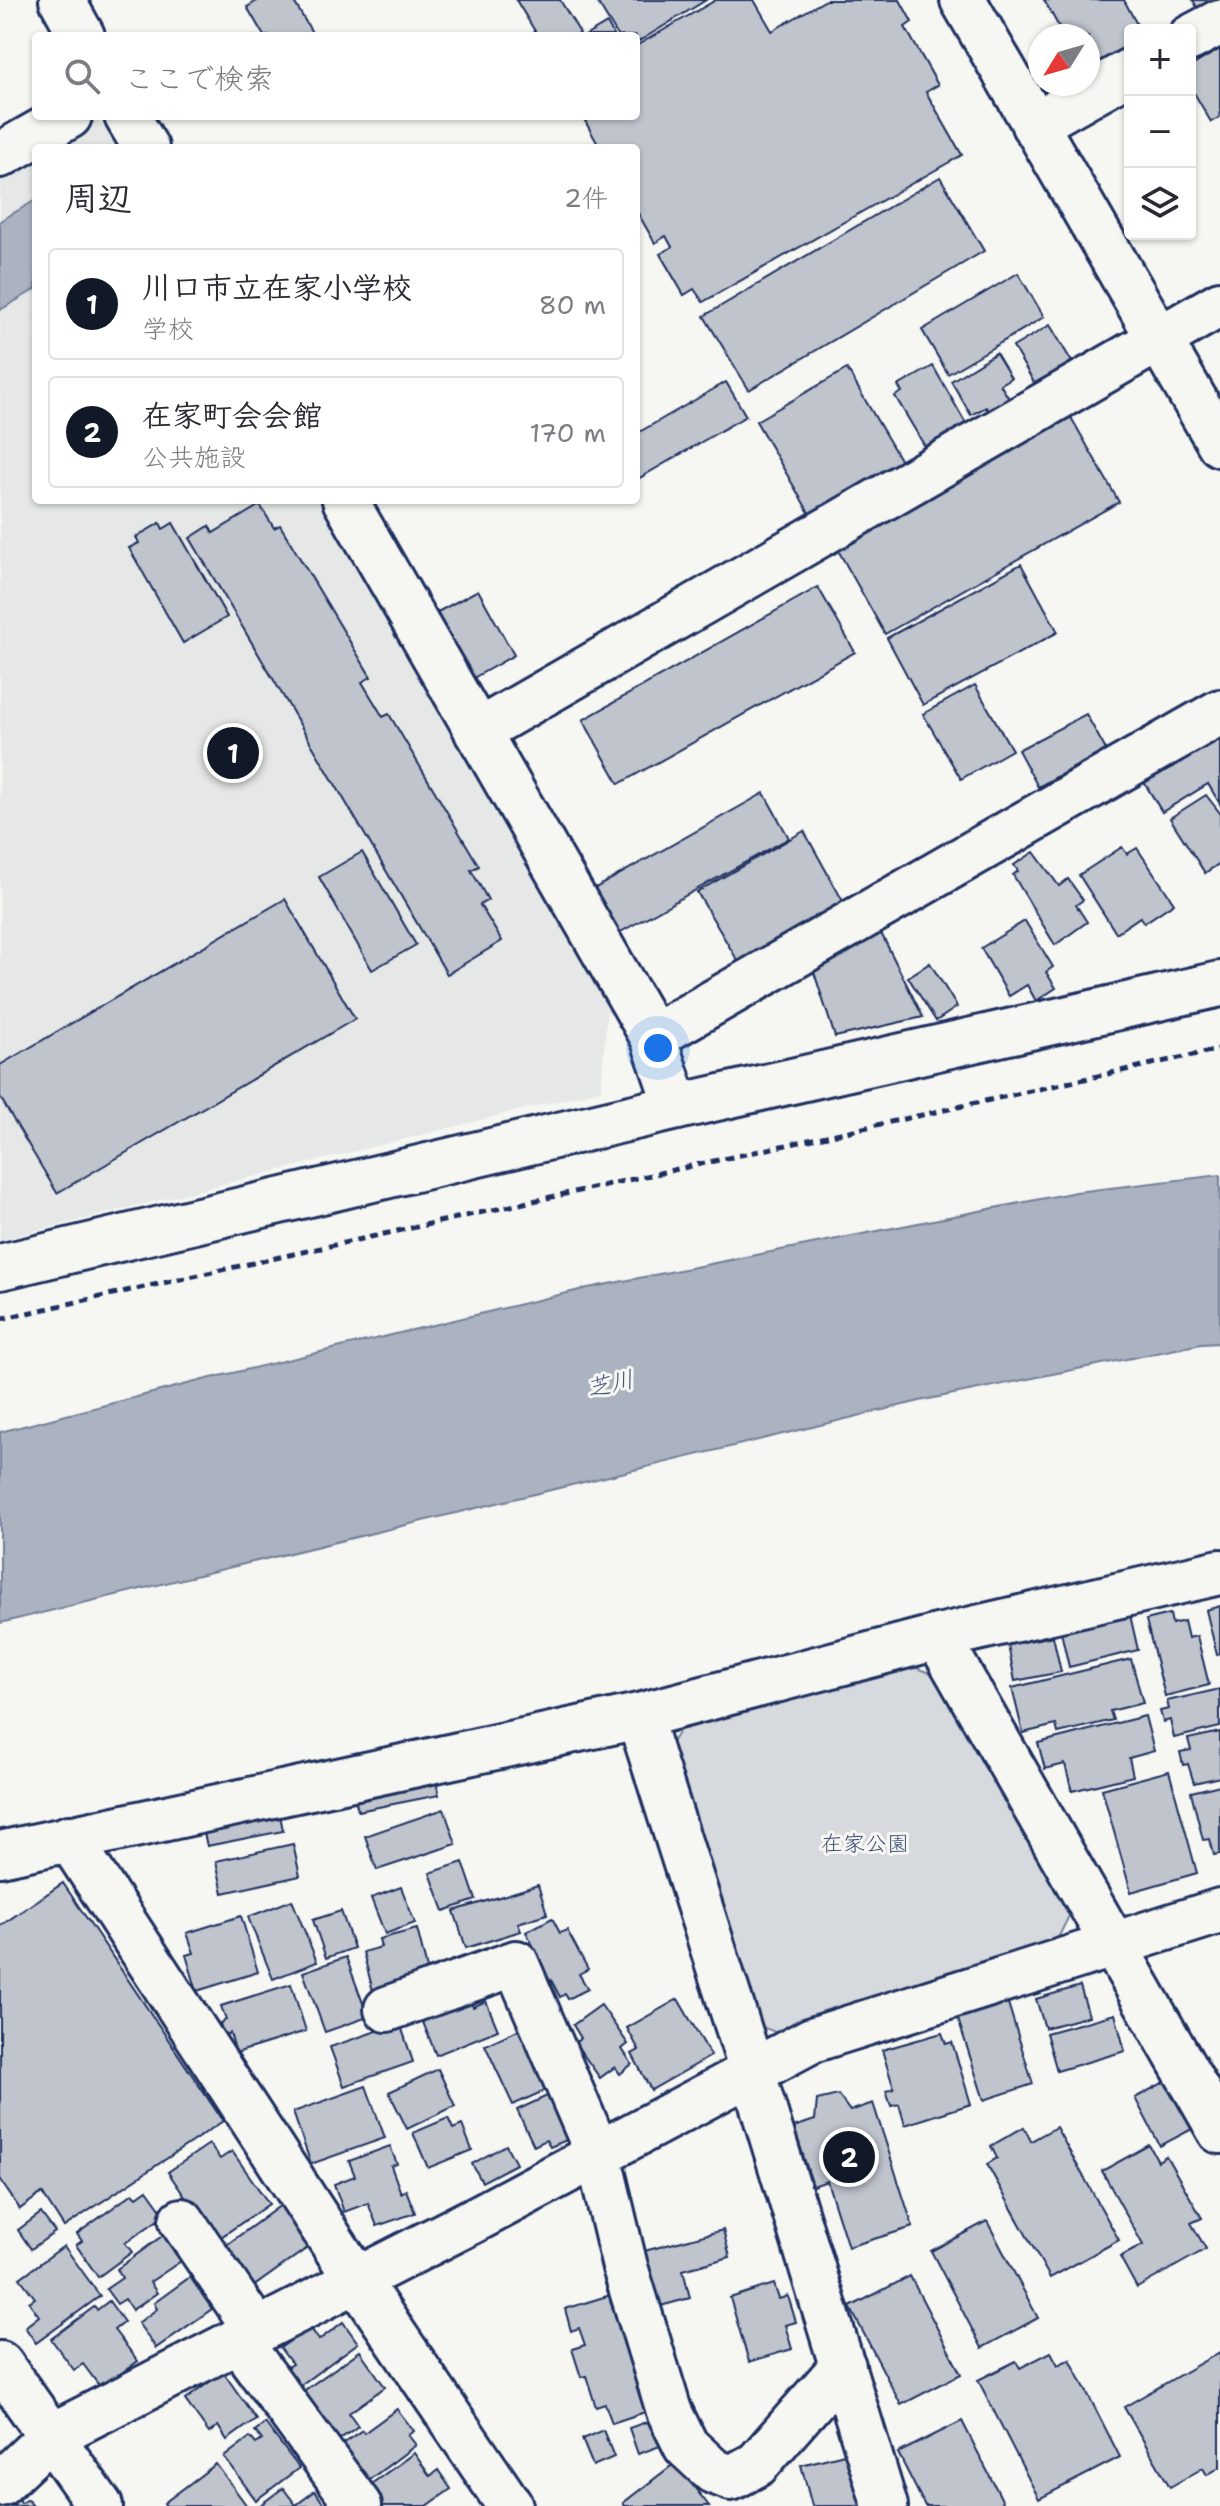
<!DOCTYPE html>
<html lang="ja">
<head>
<meta charset="utf-8">
<style>
	:root { --surface:#fff; --page:#f2f2f3; --text:#2b2b33; --muted:#7c7c81; --line:#e1e1e2; --accent:#111827 }
	body { margin:0; font-family:"Shantell Sans","Klee One",sans-serif; background:var(--page); color:var(--text) }
	.controls { position:absolute; right:24px; top:24px; display:grid; overflow:hidden; border-radius:8px; box-shadow:0 2px 6px #0004 }
	.controls button { width:72px; height:72px; display:grid; place-items:center; padding:0; border:0; border-bottom:2px solid var(--line); background:var(--surface); color:var(--text); font:40px sans-serif }
	.compass { position:absolute; left:1028px; top:24px; width:72px; height:72px; border-radius:50%; background:var(--surface); box-shadow:0 2px 6px #0004; rotate:233deg }
	.you { position:absolute; left:658px; top:1048px; width:28px; height:28px; margin:-20px; border:6px solid #fff; border-radius:50%; background:#1a73e8; box-shadow:0 0 0 12px #1a73e833 }
	.badge { display:grid; place-items:center; width:52px; height:52px; border-radius:50%; background:var(--accent); color:#fff; font-size:26px; font-weight:700 }
	.pin { position:absolute; translate:-50% -50%; border:4px solid #fff; box-shadow:0 2px 8px #0006 }
	.list { margin:0; padding:0; list-style:none }
	h2 { display:flex; justify-content:space-between; align-items:center; height:104px; margin:0; padding:0 32px; font-size:34px }
	h2 small { font-size:26px; font-weight:400; color:var(--muted) }
	.list li { display:grid; grid-template-columns:52px 1fr auto; gap:24px; align-items:center; box-sizing:border-box; height:112px; margin:0 16px 16px; padding:0 16px; border:2px solid var(--line); border-radius:8px }
	.list b { display:block; font-size:30px; white-space:nowrap }
	.list p { margin:0; font-size:26px; white-space:nowrap; color:var(--muted) }
	.list em { font-size:26px; font-style:normal; color:var(--muted) }
	.icon { flex:none; width:44px; height:44px; fill:none; stroke:currentColor; stroke-width:2; stroke-linecap:round; stroke-linejoin:round }
	.map { position:relative; flex:none; width:1220px; height:2506px; overflow:hidden }
	.search { position:absolute; background:var(--surface); box-shadow:0 2px 6px #0004; left:32px; top:32px; width:608px; height:88px; display:flex; align-items:center; gap:20px; box-sizing:border-box; padding:0 28px; border-radius:8px; color:var(--muted); font-size:30px }
	.panel { position:absolute; background:var(--surface); box-shadow:0 2px 6px #0004; left:32px; top:144px; width:608px; height:360px; border-radius:8px }
	.map>svg:first-child { display:block }
	.built { fill:#e6e7e7 }
	.green { fill:#d6d9dd; stroke:#78849e; stroke-width:2 }
	.water { fill:#abb2c0; stroke:#717e99; stroke-width:2 }
	.building { fill:#c0c4cd; stroke:#1b2f5e; stroke-width:2 }
	.lines { fill:none; stroke-linecap:round; stroke-linejoin:round }
	.minor-casing { stroke:#1b2f5e; stroke-width:50 }
	.path { stroke:#1b2f5e; stroke-width:5; stroke-dasharray:8 6; stroke-linecap:butt }
	.minor { stroke:#f6f6f2; stroke-width:44 }
	.labels { text-anchor:middle; stroke-width:6; stroke-linejoin:round; paint-order:stroke }
	.park-label { font-size:22px; fill:#405177; stroke:#f6f6f2 }
	.water-label { font-size:24px; font-style:italic; fill:#46567b; stroke:#f6f6f2 }
</style>
</head>
<body>
<div class="map">
<svg width="1220" height="2506" viewBox="0 0 1220 2506">
	<rect width="100%" height="100%" fill="#f6f6f2"/>
	<filter id="ink" filterUnits="userSpaceOnUse"><feTurbulence type="fractalNoise" baseFrequency=".0125" numOctaves="2"/><feDisplacementMap in="SourceGraphic" scale="16" xChannelSelector="R" yChannelSelector="G"/><feConvolveMatrix kernelMatrix="1 2 1 2 8 2 1 2 1" color-interpolation-filters="sRGB"/></filter>
	<g filter="url(#ink)">
		<g class="built">
			<path d="M87,118l29,14 9,16h-88z"/>
			<path d="M36,148v352h287l284,505 -6,85 -601,150v-1070z"/>
		</g>
		<path class="green" d="M913,1667l39,13 122,226 -16,32 -275,97 -21,-8 -91,-283 15,-24z"/>
		<g class="water">
			<path d="M36,200v89l-36,21v-89z"/>
			<path d="M1220,1175v168l-19,1 -277,56 -924,223v-191l203,-52 385,-92 488,-96z"/>
		</g>
		<g class="building">
			<path d="M259,0h34l21,36h-50l-17,-29z"/>
			<path d="M516,0h44l20,33 -4,3h-38z"/>
			<path d="M596,0h110l-70,43v-7h-18z"/>
			<path d="M716,0h38l18,31 54,-31h74l12,22 -7,5 33,58 -12,7 36,63 -259,147 -9,-13 -10,6 -24,-41 12,-7 -6,-11 -11,7 -19,-33v-62h-36l-15,-27 10,-5h41v-70z"/>
			<path d="M1044,0h80l16,30h-10v29l-42,20v-43h-24z"/>
			<path d="M1193,0h27v5l-19,10z"/>
			<path d="M607,23l7,13h-29z"/>
			<path d="M1220,49v68l-9,5 -21,-36v-19z"/>
			<path d="M940,177l44,74 -235,139 -45,-74z"/>
			<path d="M1018,273l26,44 -96,57 -26,-44z"/>
			<path d="M1050,325l29,49 -37,22 -29,-49z"/>
			<path d="M996,353l15,25 -11,6 11,18 -21,13 -4,-8 -15,8 -20,-34z"/>
			<path d="M933,366l35,61 -41,23 -32,-54 7,-4 -4,-6z"/>
			<path d="M847,369l58,99 -94,48 -55,-95z"/>
			<path d="M726,382l20,34 -110,64v-46z"/>
			<path d="M1064,405l55,97 -234,132 -55,-98z"/>
			<path d="M260,505l14,23 6,-3 91,152 -9,5 21,35 6,-3 90,152 -8,4 17,30 -8,5 22,36 -55,33 -257,-436 19,-12 4,7z"/>
			<path d="M160,523l3,6 10,-6 54,94 -44,26 -54,-95 10,-5 -3,-6z"/>
			<path d="M1021,564l37,68 -135,73 -36,-67z"/>
			<path d="M818,587l37,65 -236,132 -36,-64z"/>
			<path d="M478,590l36,65 -46,26 -36,-66z"/>
			<path d="M975,685l37,65 -51,29 -38,-65z"/>
			<path d="M1086,714l20,36 -68,37 -20,-37z"/>
			<path d="M1220,736v68l-12,-20 -46,28 -18,-30z"/>
			<path d="M764,793l25,45 -172,96 -25,-44z"/>
			<path d="M1206,795l14,18v50l-15,10 -35,-55z"/>
			<path d="M804,831l40,72 -105,60 -42,-71z"/>
			<path d="M1122,847l5,7 10,-6 37,55 -30,20 -4,-6 -24,16 -37,-58z"/>
			<path d="M362,852l54,93 -44,25 -53,-93z"/>
			<path d="M1034,852l25,34 9,-7 15,21 -7,5 11,17 -32,23 -42,-70 5,-4 -4,-6z"/>
			<path d="M285,899l70,120 -298,174 -57,-96v-32z"/>
			<path d="M1025,921l28,46 -7,5 10,16 -20,13 -9,-16 -18,11 -28,-48z"/>
			<path d="M880,931l43,86 -88,20 -23,-71z"/>
			<path d="M930,963l27,44 -21,14 -28,-44z"/>
			<path d="M1220,1606v48l-3,1 -11,-45z"/>
			<path d="M1170,1614l2,10 12,-3 4,17 9,-2 12,49 -44,11 -19,-76z"/>
			<path d="M1130,1615l8,35 -69,17 -8,-35z"/>
			<path d="M1053,1636l8,36 -46,9 -7,-36z"/>
			<path d="M1131,1659l12,44 -33,8 3,9 -55,13 -2,-8 -33,8 -11,-45z"/>
			<path d="M1220,1689v38l-46,11 -4,-18 -7,2 -3,-11 9,-2 -2,-8z"/>
			<path d="M1145,1716l9,35 -25,7 4,18 -61,15 -7,-27 -20,5 -7,-26z"/>
			<path d="M1220,1732v45l-26,6 -6,-19 -5,1 -3,-13 11,-2 -3,-11z"/>
			<path d="M1169,1771l28,102 -66,19 -29,-103z"/>
			<path d="M435,1777l4,18 -81,16 -4,-18z"/>
			<path d="M1220,1785v69l-6,1 -4,-16 -7,1 -12,-48z"/>
			<path d="M444,1809l12,35 -79,26 -12,-34z"/>
			<path d="M280,1814l3,17 -76,15 -4,-17z"/>
			<path d="M293,1844l7,32 -77,17 -7,-32z"/>
			<path d="M463,1862l13,38 -32,11 -14,-38z"/>
			<path d="M63,1883l160,238 -159,106 -22,-34 -22,16 -20,-29v-254z"/>
			<path d="M538,1885l9,29 -29,9 3,8 -55,17 -12,-37z"/>
			<path d="M401,1887l14,36 -30,11 -14,-36z"/>
			<path d="M292,1900l25,62 -44,17 -25,-62z"/>
			<path d="M341,1911l13,37 -28,10 -13,-38z"/>
			<path d="M241,1916l17,56 -61,19 -11,-36 8,-2 -7,-20z"/>
			<path d="M552,1918l8,15 7,-3 21,39 -9,5 9,15 -20,10 -3,-5 -5,3 -9,-17 -5,3 -16,-29 6,-3 -10,-19z"/>
			<path d="M417,1929l11,44 -41,11 2,7 -15,4 -11,-43 18,-5 -2,-8z"/>
			<path d="M346,1957l22,60 -43,15 -22,-60z"/>
			<path d="M291,1984l15,47 -70,22 -6,-20 -7,3 -3,-13 6,-3 -5,-14z"/>
			<path d="M1080,1986l9,30 -44,12 -9,-29z"/>
			<path d="M469,1997l4,10 13,-6 12,29 -62,25 -15,-38z"/>
			<path d="M678,1999l33,57 -60,34 -19,-36 7,-4 -12,-22z"/>
			<path d="M1007,2000l26,84 -49,16 -27,-84z"/>
			<path d="M601,2005l27,39 -6,5 10,15 -12,10 -5,-7 -15,11 -25,-35 6,-5 -8,-13z"/>
			<path d="M1115,2014l10,37 -68,20 -11,-38z"/>
			<path d="M400,2023l13,39 -69,24 -14,-39z"/>
			<path d="M522,2028l28,60 -37,17 -28,-60z"/>
			<path d="M942,2033l4,11 6,-2 19,62 -66,21 -6,-21 -8,2 -5,-15 8,-2 -12,-39z"/>
			<path d="M438,2069l17,37 -48,23 -18,-37z"/>
			<path d="M1166,2081l26,48 -32,17 -25,-48z"/>
			<path d="M366,2086l19,52 -74,26 -18,-52z"/>
			<path d="M549,2095l20,44 -19,8 -4,-7 -12,6 -17,-36z"/>
			<path d="M838,2095l12,16 23,-8 40,124 -65,20 -21,-66 -14,5 -19,-59 21,-7 2,-20z"/>
			<path d="M448,2118l5,11 9,-4 10,25 -44,18 -15,-35z"/>
			<path d="M1024,2127l7,14 25,-14 63,113 -69,38 -63,-114 10,-6 -6,-12z"/>
			<path d="M209,2144l11,15 12,-8 37,53 -54,37 -47,-69z"/>
			<path d="M506,2145l10,19 -34,18 -10,-18z"/>
			<path d="M1149,2145l9,16 8,-5 36,62 -11,5 15,26 -69,39 -17,-31 23,-12 -41,-74z"/>
			<path d="M390,2146l7,18 -6,2 10,27 5,-3 9,23 -38,13 -9,-23 -24,9 -10,-28 21,-8 -6,-15z"/>
			<path d="M147,2190l18,25 -40,28 7,9 -34,25 -22,-32 6,-4 -5,-7 56,-41 4,4z"/>
			<path d="M281,2205l29,41 -60,43 -29,-40z"/>
			<path d="M41,2213l14,19 -24,17 -13,-19z"/>
			<path d="M987,2221l51,97 -56,30 -51,-97z"/>
			<path d="M723,2230l7,27 -47,13 7,28 -37,10 -16,-55z"/>
			<path d="M169,2231l18,26 -37,25 7,11 -25,17 -7,-11 -8,5 -11,-15 16,-11 -5,-9z"/>
			<path d="M64,2246l36,50 -64,47 -11,-16 14,-11 -10,-14 6,-4 -15,-20z"/>
			<path d="M910,2276l51,98 -60,31 -51,-98z"/>
			<path d="M190,2277l22,32 -56,39 -18,-25 19,-14 -3,-6z"/>
			<path d="M774,2284l5,15 9,-3 8,26 -11,3 7,24 -43,13 -19,-64z"/>
			<path d="M620,2292l34,117 -42,14 -7,-19 -9,3 -10,-31 -5,1 -9,-28 13,-4 -6,-17 -8,3 -6,-22z"/>
			<path d="M109,2301l15,21 -10,8 24,31 -37,27 -18,-24 -9,6 -23,-31 43,-32 3,3z"/>
			<path d="M343,2322l15,21 -63,46 -13,-19 10,-6 -12,-16 30,-21 9,13z"/>
			<path d="M360,2351l25,36 -36,26 9,13 -22,16 -34,-50z"/>
			<path d="M1051,2352l7,13 12,-6 50,98 -81,42 -61,-119 38,-19 4,7z"/>
			<path d="M1220,2352v115l-13,8 -4,-7 -33,19 -46,-80z"/>
			<path d="M223,2372l33,47 -29,21 -9,-14 -9,7 -24,-33z"/>
			<path d="M397,2409l17,22 -6,4 8,10 -50,37 -27,-35 23,-17 2,3z"/>
			<path d="M657,2418l9,26 -28,10 -9,-26z"/>
			<path d="M962,2421l43,85h-80l-27,-53z"/>
			<path d="M265,2423l34,45 -43,32 -32,-43 26,-20 6,7 6,-4 -7,-9z"/>
			<path d="M603,2430l11,27 -21,9 -11,-27z"/>
			<path d="M414,2453l16,23 8,-6 13,19 -24,17h-47l-13,-19z"/>
			<path d="M848,2453l14,53h-50l-11,-41z"/>
			<path d="M675,2463l34,43h-84l-2,-3z"/>
			<path d="M216,2464l31,42h-81l-2,-3z"/>
			<path d="M283,2488l13,17 19,-14 10,15h-66z"/>
			<path d="M16,2496l5,7 6,-4 6,7h-29z"/>
		</g>
		<g class="lines">
			<defs>
				<g id="minor">
					<path d="M62,0l20,36"/>
					<path d="M963,0l257,444"/>
					<path d="M1190,38l30,-16"/>
					<path d="M127,116l19,32"/>
					<path d="M1034,125l96,-54"/>
					<path d="M0,155l69,-39"/>
					<path d="M345,500l308,537 24,70"/>
					<path d="M477,732l743,-428"/>
					<path d="M653,1037l567,-325"/>
					<path d="M0,1267l677,-160 543,-123"/>
					<path d="M938,1637l282,494"/>
					<path d="M639,1716l113,355 133,435"/>
					<path d="M69,1838l288,442 153,226"/>
					<path d="M0,1854l639,-138 299,-79 282,-65"/>
					<path d="M387,2009l129,-46 82,191 27,113 44,144 17,35 27,25 18,7 26,-14 86,-98"/>
					<path d="M182,2221l75,110"/>
					<path d="M238,2340l121,166"/>
					<path d="M0,2364l100,142"/>
					<path d="M0,2484l51,-48 429,-219 332,-177 408,-129"/>
				</g>
			</defs>
			<use href="#minor" class="minor-casing"/>
			<path class="path" d="M0,1319l1220,-270"/>
			<use href="#minor" class="minor"/>
		</g>
	</g>
	<g class="labels">
		<g class="park-label">
			<text x="865" y="1851">在家公園</text>
		</g>
		<g class="water-label">
			<text transform="translate(610 1384) rotate(-13)" y="8">芝川</text>
		</g>
	</g>
</svg>
<div class="controls">
<button>+</button>
<button>−</button>
<button><svg class="icon" aria-label="layers" viewBox="0 0 24 24"><path d="M12 4l9 5-9 5-9-5zM3 14l9 5 9-5"/></svg></button>
</div>
<svg class="compass" viewBox="-18 -18 36 36"><path d="M0-13l5 13h-10z" fill="#e53935"/><path d="M0 13l5-13h-10z" fill="#7c7c81"/></svg>
<div class="you"></div>
<div class="pin badge" style="left:233px;top:753px">1</div>
<div class="pin badge" style="left:849px;top:2157px">2</div>
<div class="search"><svg class="icon" aria-label="search" viewBox="0 0 24 24"><circle cx="10" cy="10" r="6"/><path d="M15 15l6 6"/></svg>ここで検索</div>
<section class="panel">
<h2>周辺<small>2件</small></h2>
<ul class="list">
<li><span class="badge">1</span><div><b>川口市立在家小学校</b><p>学校</p></div><em>80 m</em></li>
<li><span class="badge">2</span><div><b>在家町会会館</b><p>公共施設</p></div><em>170 m</em></li>
</ul>
</section>
</div>
</body>
</html>
